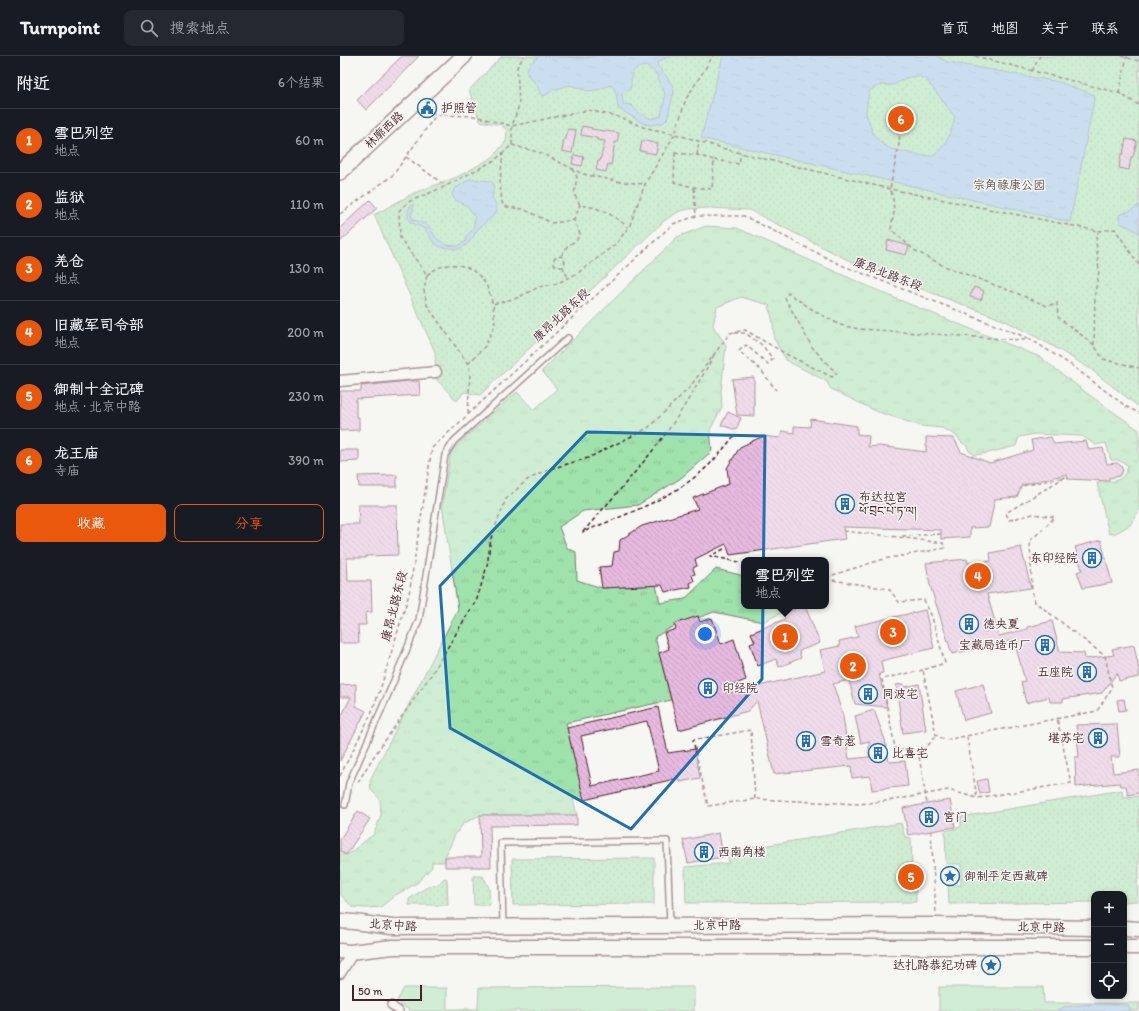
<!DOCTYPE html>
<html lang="zh">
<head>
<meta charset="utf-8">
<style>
	:root { --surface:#171b24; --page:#242831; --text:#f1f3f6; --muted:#9ea1a6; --line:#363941; --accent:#ea580c }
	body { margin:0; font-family:Itim,"LXGW WenKai TC","Noto Serif Tibetan",sans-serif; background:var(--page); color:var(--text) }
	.controls { position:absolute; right:12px; bottom:12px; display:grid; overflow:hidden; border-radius:8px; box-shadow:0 2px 6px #0003 }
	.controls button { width:36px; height:36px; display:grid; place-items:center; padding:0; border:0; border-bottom:1px solid var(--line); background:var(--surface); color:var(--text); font:20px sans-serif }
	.scale { position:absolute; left:12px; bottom:10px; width:70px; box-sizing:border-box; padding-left:4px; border:2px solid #4a1f2b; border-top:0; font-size:11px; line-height:14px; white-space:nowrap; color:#4a1f2b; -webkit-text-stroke:3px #f6f6f2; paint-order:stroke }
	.you { position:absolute; left:365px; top:578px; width:14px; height:14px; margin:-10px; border:3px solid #fff; border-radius:50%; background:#1a73e8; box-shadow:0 0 0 6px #1a73e833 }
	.badge { display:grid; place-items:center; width:26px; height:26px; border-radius:50%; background:var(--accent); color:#fff; font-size:13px; font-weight:700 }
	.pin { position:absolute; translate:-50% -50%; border:2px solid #fff; box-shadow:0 1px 4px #0006 }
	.popup { position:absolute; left:401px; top:501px; width:88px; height:52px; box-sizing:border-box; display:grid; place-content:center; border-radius:8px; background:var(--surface); filter:drop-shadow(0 1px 3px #0005); font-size:13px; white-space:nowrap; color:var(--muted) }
	.popup b { font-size:15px; color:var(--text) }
	.popup::after { content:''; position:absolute; left:50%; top:100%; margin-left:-8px; border:8px solid transparent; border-top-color:var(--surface) }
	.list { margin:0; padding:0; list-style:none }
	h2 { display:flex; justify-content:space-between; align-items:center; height:52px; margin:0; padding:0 16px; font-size:17px }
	h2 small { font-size:13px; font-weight:400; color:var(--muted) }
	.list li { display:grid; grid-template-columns:26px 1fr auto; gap:12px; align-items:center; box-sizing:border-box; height:64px; padding:0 16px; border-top:1px solid var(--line) }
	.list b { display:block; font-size:15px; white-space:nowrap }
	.list p { margin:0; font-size:13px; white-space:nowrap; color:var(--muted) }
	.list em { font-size:13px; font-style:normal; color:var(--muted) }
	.actions { display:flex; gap:8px; padding:12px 16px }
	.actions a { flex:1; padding:9px 0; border:1px solid var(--accent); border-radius:8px; text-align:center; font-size:14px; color:var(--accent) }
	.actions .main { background:var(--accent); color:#fff }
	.icon { flex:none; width:22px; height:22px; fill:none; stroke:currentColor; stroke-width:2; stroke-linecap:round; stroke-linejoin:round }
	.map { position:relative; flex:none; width:799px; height:955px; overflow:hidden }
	header { display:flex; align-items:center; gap:24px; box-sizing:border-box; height:56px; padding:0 20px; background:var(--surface); border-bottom:1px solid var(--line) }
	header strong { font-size:19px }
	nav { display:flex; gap:22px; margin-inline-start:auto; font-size:14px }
	.search { width:280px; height:36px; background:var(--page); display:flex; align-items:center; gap:10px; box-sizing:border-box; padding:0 14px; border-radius:8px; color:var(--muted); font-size:15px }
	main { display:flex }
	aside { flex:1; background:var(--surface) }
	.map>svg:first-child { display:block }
	.grass { fill:url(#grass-tufts); stroke:#74806c }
	.park { fill:#9fe2ac; stroke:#74806c }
	.garden { fill:url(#garden-dots); stroke:#74806c }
	.water { fill:url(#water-ripples); stroke:#7681a0; fill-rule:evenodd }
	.building { fill:url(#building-back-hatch); stroke:#4a1f2b; fill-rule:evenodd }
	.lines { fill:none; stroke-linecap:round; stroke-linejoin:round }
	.service-casing { stroke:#4a1f2b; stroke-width:8 }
	.pedestrian-casing { stroke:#4a1f2b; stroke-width:10 }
	.minor-casing { stroke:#4a1f2b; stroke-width:13 }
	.secondary-casing { stroke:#4a1f2b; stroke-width:17 }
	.primary-casing { stroke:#4a1f2b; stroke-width:18 }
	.path { stroke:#4a1f2b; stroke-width:1.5; stroke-dasharray:4 3; stroke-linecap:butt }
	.service { stroke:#f6f6f2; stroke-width:5 }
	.pedestrian { stroke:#f6f6f2; stroke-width:7 }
	.minor { stroke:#f6f6f2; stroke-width:10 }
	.secondary { stroke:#f6f6f2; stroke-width:14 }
	.primary { stroke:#f6f6f2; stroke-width:15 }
	.marked { fill:none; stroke:#1f6fb2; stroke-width:3; stroke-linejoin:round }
	.labels { text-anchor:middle; stroke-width:3; stroke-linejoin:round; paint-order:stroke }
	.poi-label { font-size:12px; fill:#4a1f2b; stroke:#f6f6f2; text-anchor:start }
	.street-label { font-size:12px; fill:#4a1f2b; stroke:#f6f6f2 }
	.park-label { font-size:12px; fill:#5f504b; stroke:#f6f6f2 }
</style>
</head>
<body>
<header>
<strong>Turnpoint</strong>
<div class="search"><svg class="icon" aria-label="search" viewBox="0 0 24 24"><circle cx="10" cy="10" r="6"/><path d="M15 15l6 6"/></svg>搜索地点</div>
<nav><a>首页</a><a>地图</a><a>关于</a><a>联系</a></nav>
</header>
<main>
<aside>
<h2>附近<small>6个结果</small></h2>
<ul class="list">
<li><span class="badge">1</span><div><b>雪巴列空</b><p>地点</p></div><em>60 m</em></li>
<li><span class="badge">2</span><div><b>监狱</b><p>地点</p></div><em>110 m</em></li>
<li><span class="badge">3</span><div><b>羌仓</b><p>地点</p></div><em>130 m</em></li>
<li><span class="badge">4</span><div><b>旧藏军司令部</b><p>地点</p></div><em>200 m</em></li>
<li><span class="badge">5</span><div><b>御制十全记碑</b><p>地点 · 北京中路</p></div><em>230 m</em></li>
<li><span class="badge">6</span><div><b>龙王庙</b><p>寺庙</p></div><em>390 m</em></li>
</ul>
<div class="actions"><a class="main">收藏</a><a>分享</a></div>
</aside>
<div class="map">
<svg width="799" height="955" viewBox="0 0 799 955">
	<defs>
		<pattern id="grass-tufts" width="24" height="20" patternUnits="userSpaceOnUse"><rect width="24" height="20" fill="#9fe2ac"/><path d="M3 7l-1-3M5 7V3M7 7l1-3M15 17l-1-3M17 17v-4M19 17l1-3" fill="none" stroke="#8ac194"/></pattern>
		<pattern id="garden-dots" width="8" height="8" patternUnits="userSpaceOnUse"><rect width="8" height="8" fill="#9fe2ac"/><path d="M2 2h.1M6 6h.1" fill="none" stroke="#8ac194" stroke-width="1.8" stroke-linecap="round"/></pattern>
		<pattern id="water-ripples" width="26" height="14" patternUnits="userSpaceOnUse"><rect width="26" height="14" fill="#94c2ee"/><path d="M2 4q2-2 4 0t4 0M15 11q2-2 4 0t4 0" fill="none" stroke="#81a6cc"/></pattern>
		<pattern id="building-back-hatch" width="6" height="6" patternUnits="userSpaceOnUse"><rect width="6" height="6" fill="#e6badf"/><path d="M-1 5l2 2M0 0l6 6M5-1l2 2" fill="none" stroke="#c79fc0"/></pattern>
	</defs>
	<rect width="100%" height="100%" fill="#f6f6f2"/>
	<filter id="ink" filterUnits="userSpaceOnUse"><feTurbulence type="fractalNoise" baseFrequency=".025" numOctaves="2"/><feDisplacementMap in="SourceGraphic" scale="8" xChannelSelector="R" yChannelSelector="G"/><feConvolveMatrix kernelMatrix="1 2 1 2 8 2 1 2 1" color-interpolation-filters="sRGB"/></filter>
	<g filter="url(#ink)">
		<path class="grass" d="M366,170l31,2 160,71 143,58 48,37 51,36v80l-9,15 -14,8 -7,1 -12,-51c15,-2 28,0 31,-18l-10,-5h-7l-5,-17 -10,2 -14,-9 -47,-2 -16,3 -3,9 -28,7 -13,2 -6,-4 -2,-5 -6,-4 -4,-6 -15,-8 -21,-2 -43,-14 -47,-23 -5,-8 -37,-19 -3,-2 -12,-21 -1,-16 -4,-18 -28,-8 -24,10 -4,19 13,19 -5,46 1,16 -12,23 2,21 -31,27 -43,27 -55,6 -24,16 8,21 9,4 1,28 25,8 54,-3 4,18 25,-4 31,-30 28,7v30h47v2l-28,14 -49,-10 -44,16 -15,9 16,63 -105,23 18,77 -11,-1 4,16h-97l-17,9 -8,11 -10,22v5h-13v5l-15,16 -23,13 -13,11 -15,1 -14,-1 -12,-13v-40l7,1 27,-21 7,-19 -1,-16 -9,-9 -1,-10 88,-171 -16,-104 9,-53 9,-10 57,-50 17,18 23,-21 -15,-18 135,-134z"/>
		<g class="park">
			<path d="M354,931v24h-284l-13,-10 7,-13h43v21h31l1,-21z"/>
			<path d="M599,931h104l1,16h95v8h-200z"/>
		</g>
		<g class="garden">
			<path d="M162,0h637v351l-50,-39 -38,-23 -45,-24 -148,-56 -109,-55 -40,-2 -21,1 -10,3 -13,8 -185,175 -16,-3 -7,9 -21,-22 -1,-27 -61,-137 40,-22 43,-16 36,-20 13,-16 1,-11 -6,-5 -21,-4 -11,-31z"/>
			<path d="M782,734l1,7 16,-1v83h-2l1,22 -14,1v-8h-30v8l-145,2 -1,-19h13v-21h-15l-1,-33 16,-4v-10z"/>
			<path d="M561,767l4,14 6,1 1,25 -12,1 1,24h15v14l-230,1 -1,-36 44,-4 -2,-11z"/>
			<path d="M314,802v46l-141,1 -1,-46z"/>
			<path d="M133,820h10l6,12 1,17h-16z"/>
			<path d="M104,822l3,1 1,26h-39v-6c5,-3 14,-10 19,-12 7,-4 9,1 16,-9z"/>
		</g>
		<g class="water">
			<path d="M200,0l46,2 11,-2h72l-11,6 -1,3 15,19 2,8 -7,27 -4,4 -12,2 -7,-1 -26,-16c-1,-8 -1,-19 -8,-23l-9,4 -13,2 -18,-6 -17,5 -7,5 -4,1c-4,-4 -3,-8 -6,-12 -1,-3 -5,-4 -7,-7 -6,-9 4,-17 11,-21zM307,10c7,5 11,8 13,17 0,3 3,5 4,8 3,8 -2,17 -3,25l-10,3 -13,-7 -7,-7 -8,-1 -1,-11 6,-2 3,-4c0,-13 0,-20 16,-21z"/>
			<path d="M383,0h213l12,6 111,20 36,13 -25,127 -369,-84zM575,20l10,2 30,39c-4,18 -8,27 -22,39l-14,-1 -28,-6 -10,-6 -8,-9 -7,-21 3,-22 11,-6h14l12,-7z"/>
			<path d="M130,123l20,2 4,3 -2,14 4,6 1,7 -5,6 -13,11 -10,14 -6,5 -5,2 -17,-2 -7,-4 -9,-14 -15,-7c-3,-7 -3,-11 1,-17h3l-3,10 2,5 13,4 4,4 6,10 10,7 12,1 8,-5v-5l7,-6 2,-12 -7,-12 -13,-6 -3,-5 2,-6z"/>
			<path d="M799,149v28l-8,-5 -11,-5 -1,-8 13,-5z"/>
			<path d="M753,948l35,1 3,6h-73l5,-4z"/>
		</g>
		<g class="building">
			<path d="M62,0h17l-53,54 -9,-10z"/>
			<path d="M552,55l22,2 -2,15 -21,-2z"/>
			<path d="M242,70l10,2 -1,1 28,4 -2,10 -2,-1 -4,23 -3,-1 -2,8 -10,-2 2,-9h2l5,-20 -8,-1v-2l-16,-3z"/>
			<path d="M228,73l8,1 -4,23 -10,-2 2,-12h2z"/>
			<path d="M786,83l11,2 -4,16h-2l-2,13 -10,-2 2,-14h2z"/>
			<path d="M302,84l16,4 -2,10 -16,-3z"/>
			<path d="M234,99l10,2 -2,9 -10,-2z"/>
			<path d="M30,144l7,8 -37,34v-14z"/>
			<path d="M548,184l21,6 -3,9 -20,-5z"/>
			<path d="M634,231l10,4 -3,9 -11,-3z"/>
			<path d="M414,321v39l-17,-1 -5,-36z"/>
			<path d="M69,325h10l1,14 -64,4v18h3v13l-19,1v-40h21v-5z"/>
			<path d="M388,356l13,6 -5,12 -15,-5z"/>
			<path d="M471,363l46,7v8l12,2 -1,11 11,-1 47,6v-15l28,1 7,14 29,11 43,-13 -2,-10 20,-3 3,7 32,-3 3,9 14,-2 4,16 10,-1 4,3 2,5 -4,5 -10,2v3l-41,-2 -1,-5 -45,11 -5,12 -22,2 -6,28 -19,1v9l-29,2v-9l-98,-3 2,12 -115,16 -4,-11 -31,15 2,7 -4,2 2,6 -3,1 2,6 -4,2 1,4 -26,5 -3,-7 -60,3 -3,-21 13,-1 2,-14 5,-1 1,-11 22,-14 56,-17 -5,-11 36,-14 -2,-16 13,-21 23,-11 17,2 2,-7 12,2v-7l16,1z"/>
			<path d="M0,394h19v11l-19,1z"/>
			<path d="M57,419v12h-38l-1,-11z"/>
			<path d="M18,449h39l1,50 -32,1v2h-19l1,23h23l1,31 -7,1 1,12h-8l1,18h-19v-119h19z"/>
			<path d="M761,484l11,43 -29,5 -6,-16 5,-2 -7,-23z"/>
			<path d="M681,491l10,41 -44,6 12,42 28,-7v-2l25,-6 8,31 24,1 1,6 29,-4 -2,-6 22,-4 5,25v7l-20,4 -2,-8 -15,20 -39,6v3h-13l-1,-5 -23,6 -5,-21 4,-1 -11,-41 -62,14 -22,-69 -4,-22 41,-4 1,4 23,-2 -1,-8z"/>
			<path d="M454,550h11l15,37 -21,8 2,7 -22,9 -3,-8 -18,7 -8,-22 5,-2 -4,-9 34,-14 -2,-5 12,-5z"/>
			<path d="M585,554l9,38 -53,13 2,12 -4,1 8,33 -32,-3 -6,-24 -16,4 10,32 6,43 20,-2v-16l-8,2 -6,-27 19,-6 11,30 4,22 16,-1 3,25 -36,4 -2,-14 -18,2 -1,-12 -77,8 -17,-73 -9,10 -69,19 -20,-77 10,-4 -5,-16 12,-4 -2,-5 24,-8 2,6 12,-4 9,26 13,-5 12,41 -16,6 2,6 93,-21 -5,-21 20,-4 -1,-5 19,-4 -3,-11z"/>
			<path d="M16,628v22l10,5 -26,50v-42l11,-22h-11v-12z"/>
			<path d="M564,628l1,3 14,-3 7,46 -23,3 -7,-48z"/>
			<path d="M643,628l8,29 -27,7 -8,-29z"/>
			<path d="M784,643l2,11 -7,1 -2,-11z"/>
			<path d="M318,651l10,46 27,-4 5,29 -20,4 -1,-4 -95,22 -17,-72zM307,665l12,50 -67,15 -11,-50z"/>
			<path d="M777,668l3,33h-9l2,16 26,-3v23l-11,2 -2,-9h-5l-1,-3 -44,4 -1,-30h4l-3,-32z"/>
			<path d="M647,723l2,13 -9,2 -3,-13z"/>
			<path d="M610,744l5,27 -47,8 -5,-27z"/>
			<path d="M18,755l12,8 -24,36 -6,-4v-12z"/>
			<path d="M140,759h97v10l-87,1 1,41h-46v-10h36z"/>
			<path d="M379,777l4,24 -35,6 -5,-23z"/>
		</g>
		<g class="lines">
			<defs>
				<g id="service">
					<path d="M5,749l4,-22 41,-93 29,-70 26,-165 9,-14 114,-103"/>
					<path d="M163,870l-2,-83 166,-2 3,84"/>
				</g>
				<path id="pedestrian" d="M51,949l8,6"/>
				<g id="minor">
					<path d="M0,325l96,-9"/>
					<path d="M0,917l13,-21"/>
				</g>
				<g id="secondary">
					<path d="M0,865l14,1 38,5 543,-2 159,3"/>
					<path d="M784,872l15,1"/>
					<path d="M784,891h15"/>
					<path d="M0,895l10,1 43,-5h701"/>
				</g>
				<path id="primary" d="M0,116l124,-116"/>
			</defs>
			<use href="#service" class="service-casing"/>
			<use href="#pedestrian" class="pedestrian-casing"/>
			<use href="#minor" class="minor-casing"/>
			<use href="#secondary" class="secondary-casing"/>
			<use href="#primary" class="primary-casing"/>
			<g class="path">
				<path d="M635,0l144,37 20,12"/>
				<path d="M781,0l18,5"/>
				<path d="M692,15l8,-15"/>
				<path d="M779,37l8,-37"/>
				<path d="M86,51l10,8 38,1 38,10 76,-16 31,7 24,10 32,7 57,17 158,38 208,42 17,-2 24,36"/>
				<path d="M560,73l-1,15 -9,45 3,10 1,13 -3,17 23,21 30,16 72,27 31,13 10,-3 1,14 36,28 9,14 36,9"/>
				<path d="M172,89l29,8 42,21 38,8 24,2"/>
				<path d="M163,96l-3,29 2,22 5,4 16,2 29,14 22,-3 6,14 -4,7 -8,4 -7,11"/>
				<path d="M335,97l22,2 17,5 -2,29 -19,-2 -19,-5z"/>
				<path d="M357,99l2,-13"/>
				<path d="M66,101l40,29"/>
				<path d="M374,104l25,4 2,-11"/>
				<path d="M232,113l5,8 -3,17 6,11 16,3 12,5 15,10 4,4"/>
				<path d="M354,132l2,28"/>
				<path d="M0,158l53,-39 43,-60"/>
				<path d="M234,164l6,-15"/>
				<path d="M223,211h-6l-3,-3v-5l2,-2 5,-1c4,4 5,6 2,11l5,11"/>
				<path d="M87,219c21,-18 49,-12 61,14 2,5 3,10 5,15"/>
				<path d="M394,277h11l17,12 11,14 -5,5 -22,-19 -7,6 22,19 15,20"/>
				<path d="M754,289l1,-52 4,-22 -3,-30 2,-9"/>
				<path d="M374,299c-13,24 -27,48 -43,71 -26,37 -58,71 -88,106 43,-18 90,-33 125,-66 10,-10 19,-21 28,-33"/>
				<path d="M128,308l17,-18 10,-21 -2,-21 24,-6 22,-11 19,-4 20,-10 39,-30 13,-18 15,-41 30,-50 11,-35 27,-43"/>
				<path d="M128,357l2,-41 -2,-8 -41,-59 -3,-15 3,-15 -27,-37 -1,-27 9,-9 38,-16 49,-26 17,-15v-19l7,-21 -2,-38 7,-11"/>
				<path d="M562,480l39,-2"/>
				<path d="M384,493l-14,7 34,7"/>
				<path d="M486,521l58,-18 61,-11 -2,-5 -45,-6 -54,-6"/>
				<path d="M486,523l63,10 10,13 25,-2 8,17 13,46 -22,7 13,65 9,5 152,-29 15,-23 -7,-32 -70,-54 -3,-11 -2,-50 25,-24 -22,-3 -24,6 -3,-7 59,-36 -43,9"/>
				<path d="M583,614l-41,9 13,69c10,3 22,6 31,-1 4,-3 7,-8 10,-12"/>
				<path d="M627,681l10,61"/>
				<path d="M578,694l9,54"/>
				<path d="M0,720l31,-62 10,-27 28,-93 23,-146 241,-224 23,-8h48l97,49 187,73"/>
				<path d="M18,726l14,-23 59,-84 46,-76 10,-33 4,-28 15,-39 21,-19 23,-11 38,-11 60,-30 41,-40 41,-55 15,-3 41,24 46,23 5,-3 -25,-27 -27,-49 3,-5 22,15 30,17 19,4 161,11 10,-1 41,26 56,42 12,6"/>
				<path d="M415,743l-4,-69 -58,10 15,66 47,-7 104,5 35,-4 54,-10 29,8 94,-15 -14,-65"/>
				<path d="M591,775l5,82"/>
			</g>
			<use href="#service" class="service"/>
			<use href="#pedestrian" class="pedestrian"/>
			<use href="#minor" class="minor"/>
			<use href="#secondary" class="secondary"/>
			<use href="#primary" class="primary"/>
		</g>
	</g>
	<path d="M0 0H799V955H0ZM247,376l178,4 -3,243 -131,150 -181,-101 -10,-142z" fill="#f6f6f2" fill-opacity=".55" fill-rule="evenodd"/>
	<path class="marked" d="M247,376l178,4 -3,243 -131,150 -181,-101 -10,-142z"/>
	<defs>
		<symbol id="civic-ring" viewBox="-11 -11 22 22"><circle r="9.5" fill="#f6f6f2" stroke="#1f6fb2" stroke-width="1.5"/><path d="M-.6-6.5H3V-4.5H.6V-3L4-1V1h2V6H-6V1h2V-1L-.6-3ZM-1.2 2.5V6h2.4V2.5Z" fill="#1f6fb2"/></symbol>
		<symbol id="building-ring" viewBox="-11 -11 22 22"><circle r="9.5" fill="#f6f6f2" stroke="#1f6fb2" stroke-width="1.5"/><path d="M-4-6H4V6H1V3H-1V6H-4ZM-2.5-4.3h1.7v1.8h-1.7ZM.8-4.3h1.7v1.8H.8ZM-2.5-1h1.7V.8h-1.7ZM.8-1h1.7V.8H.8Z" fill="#1f6fb2"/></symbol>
		<symbol id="sight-ring" viewBox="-11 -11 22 22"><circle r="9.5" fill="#f6f6f2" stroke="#1f6fb2" stroke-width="1.5"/><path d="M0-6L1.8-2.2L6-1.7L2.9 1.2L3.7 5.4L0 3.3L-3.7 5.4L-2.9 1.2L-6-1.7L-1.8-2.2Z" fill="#1f6fb2"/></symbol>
	</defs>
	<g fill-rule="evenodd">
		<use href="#civic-ring" x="76" y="41" width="22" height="22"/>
		<use href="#building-ring" x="494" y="437" width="22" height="22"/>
		<use href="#building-ring" x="741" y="491" width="22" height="22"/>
		<use href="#building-ring" x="618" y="557" width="22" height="22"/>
		<use href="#building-ring" x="694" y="578" width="22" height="22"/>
		<use href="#building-ring" x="736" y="605" width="22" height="22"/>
		<use href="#building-ring" x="357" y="621" width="22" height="22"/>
		<use href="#building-ring" x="517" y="627" width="22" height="22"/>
		<use href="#building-ring" x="747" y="671" width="22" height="22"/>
		<use href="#building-ring" x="455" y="674" width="22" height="22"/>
		<use href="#building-ring" x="527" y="686" width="22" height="22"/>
		<use href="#building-ring" x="578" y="750" width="22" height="22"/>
		<use href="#building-ring" x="353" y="785" width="22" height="22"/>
		<use href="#sight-ring" x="599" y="809" width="22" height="22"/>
		<use href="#sight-ring" x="640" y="898" width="22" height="22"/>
	</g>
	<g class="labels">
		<g class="poi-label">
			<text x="101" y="56">护照管</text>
			<text x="519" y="445">布达拉宫<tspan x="519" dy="14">ཕོ་བྲང་པོ་ཏ་ལ།</tspan></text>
			<text x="738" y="506" text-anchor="end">东印经院</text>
			<text x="643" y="572">德央夏</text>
			<text x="691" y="593" text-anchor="end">宝藏局造币厂</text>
			<text x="733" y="620" text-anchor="end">五座院</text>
			<text x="382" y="636">印经院</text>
			<text x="542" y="642">同波宅</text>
			<text x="744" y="686" text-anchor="end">堪苏宅</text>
			<text x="480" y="689">雪奇惹</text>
			<text x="552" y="701">比喜宅</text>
			<text x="603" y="765">宫门</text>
			<text x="378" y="800">西南角楼</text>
			<text x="624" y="824">御制平定西藏碑</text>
			<text x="637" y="913" text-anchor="end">达扎路恭纪功碑</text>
		</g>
		<g class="street-label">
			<text transform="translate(44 74) rotate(-43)" y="4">林廓西路</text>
			<text transform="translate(548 218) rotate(21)" y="4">康昂北路东段</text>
			<text transform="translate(221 259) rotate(-43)" y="4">康昂北路东段</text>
			<text transform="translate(54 550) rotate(-76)" y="4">康昂北路东段</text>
			<text transform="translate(53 869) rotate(4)" y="4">北京中路</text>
			<text x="377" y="873">北京中路</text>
			<text transform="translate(701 871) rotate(1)" y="4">北京中路</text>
		</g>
		<g class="park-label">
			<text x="669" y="133">宗角禄康公园</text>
		</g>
	</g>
</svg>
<div class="controls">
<button>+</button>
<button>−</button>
<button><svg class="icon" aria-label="locate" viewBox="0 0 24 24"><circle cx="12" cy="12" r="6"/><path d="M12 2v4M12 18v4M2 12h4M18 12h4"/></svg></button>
</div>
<div class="scale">50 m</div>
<div class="you"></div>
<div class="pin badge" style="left:445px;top:581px">1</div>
<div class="popup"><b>雪巴列空</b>地点</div>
<div class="pin badge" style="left:513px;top:610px">2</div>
<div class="pin badge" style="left:553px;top:576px">3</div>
<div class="pin badge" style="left:638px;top:520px">4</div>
<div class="pin badge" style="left:571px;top:821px">5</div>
<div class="pin badge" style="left:561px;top:63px">6</div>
</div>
</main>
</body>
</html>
